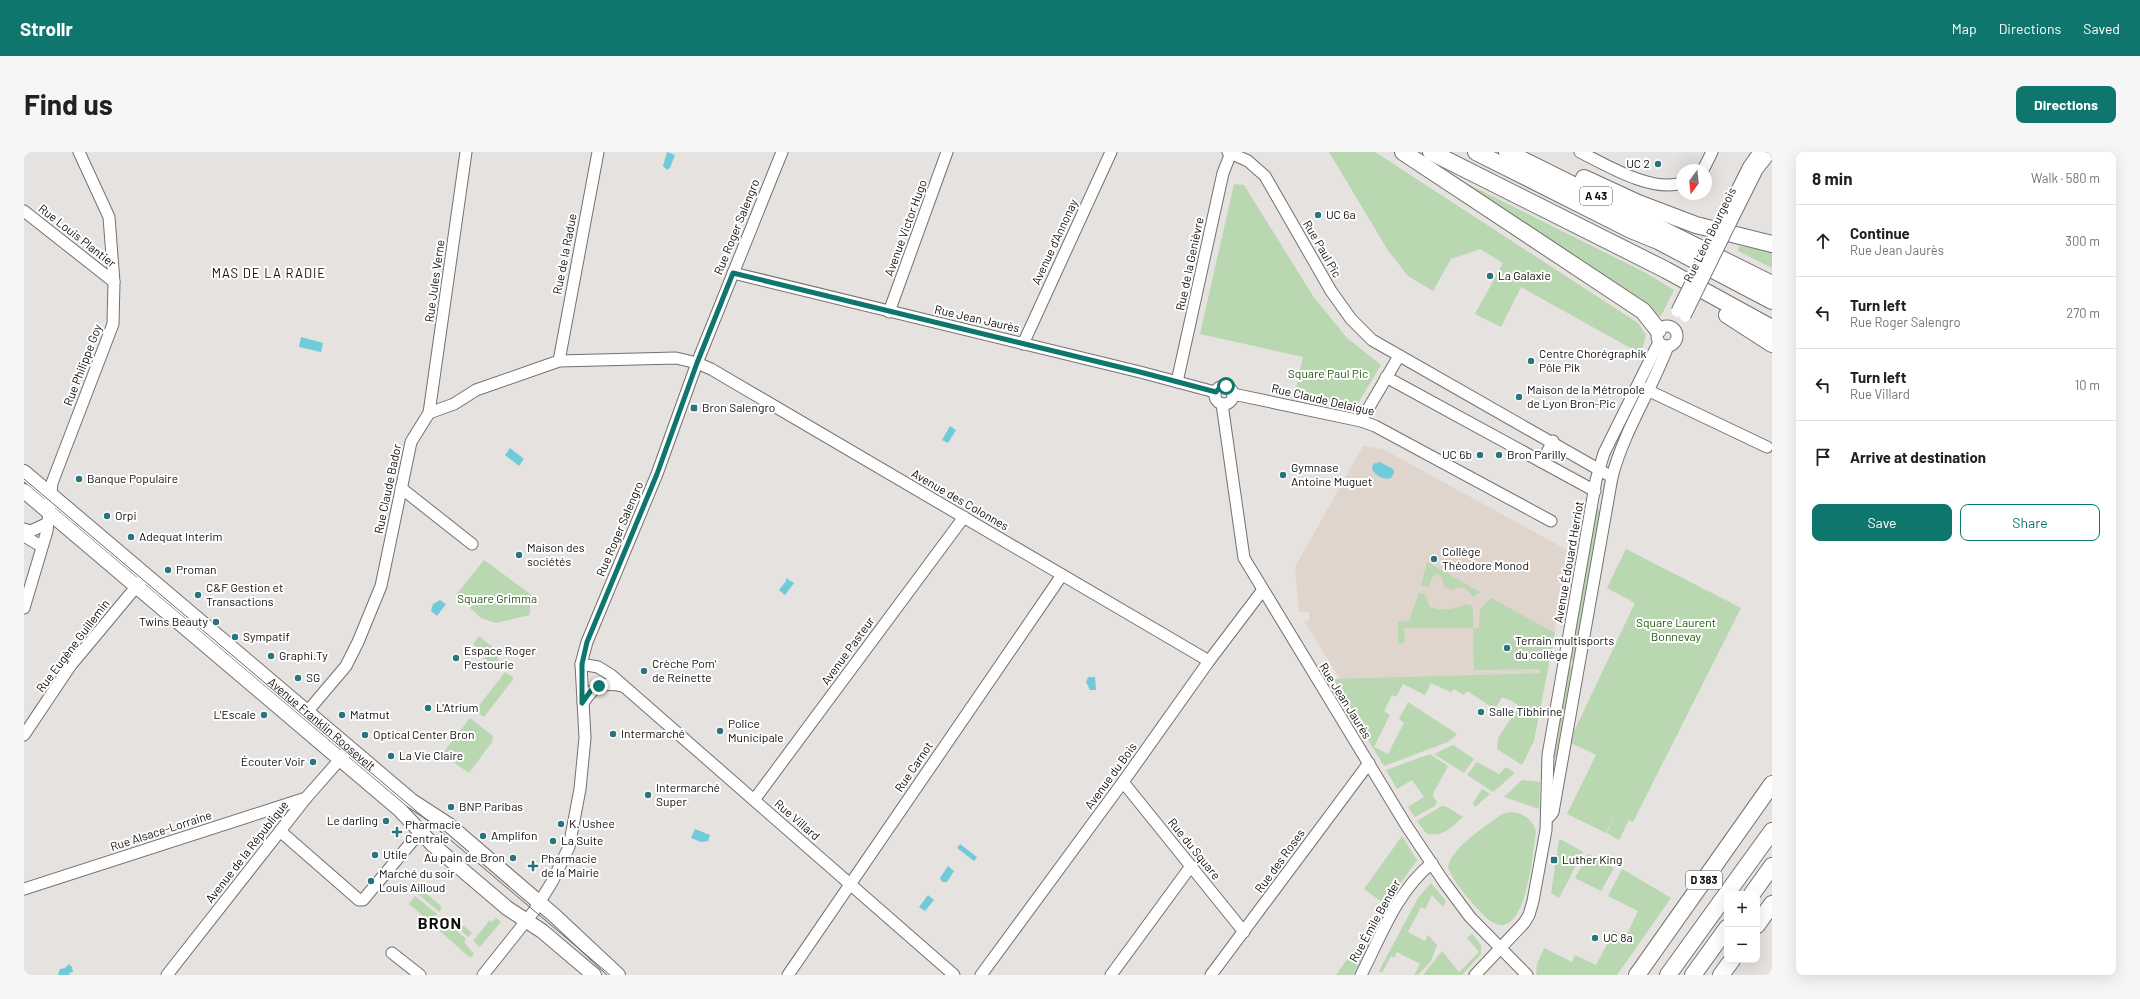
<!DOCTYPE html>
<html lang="en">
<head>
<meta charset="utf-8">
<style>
	:root { --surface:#fff; --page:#f6f6f6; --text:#202124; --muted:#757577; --line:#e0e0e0; --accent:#0f766e }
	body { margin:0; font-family:Barlow,sans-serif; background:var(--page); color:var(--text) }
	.controls { position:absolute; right:12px; bottom:12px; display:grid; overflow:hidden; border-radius:8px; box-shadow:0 4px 16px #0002 }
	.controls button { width:36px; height:36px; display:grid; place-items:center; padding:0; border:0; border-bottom:1px solid var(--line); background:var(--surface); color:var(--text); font:20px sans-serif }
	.compass { position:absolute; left:1652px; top:12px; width:36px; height:36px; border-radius:50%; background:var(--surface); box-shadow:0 4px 16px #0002; rotate:195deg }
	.stop { position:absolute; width:12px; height:12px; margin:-9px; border:3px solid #0f766e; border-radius:50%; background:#fff }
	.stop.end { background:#0f766e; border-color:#fff; box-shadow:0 1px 4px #0008 }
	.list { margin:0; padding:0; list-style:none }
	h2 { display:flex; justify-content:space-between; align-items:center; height:52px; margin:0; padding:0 16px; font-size:17px }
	h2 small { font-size:13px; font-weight:400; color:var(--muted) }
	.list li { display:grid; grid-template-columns:26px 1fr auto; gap:12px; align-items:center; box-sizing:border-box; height:72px; padding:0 16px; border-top:1px solid var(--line) }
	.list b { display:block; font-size:15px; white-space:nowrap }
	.list p { margin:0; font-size:13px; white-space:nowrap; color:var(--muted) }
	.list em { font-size:13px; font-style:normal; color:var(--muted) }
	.actions { display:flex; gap:8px; padding:12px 16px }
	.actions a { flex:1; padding:9px 0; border:1px solid var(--accent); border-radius:8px; text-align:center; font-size:14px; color:var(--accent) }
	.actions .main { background:var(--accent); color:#fff }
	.icon { flex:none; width:22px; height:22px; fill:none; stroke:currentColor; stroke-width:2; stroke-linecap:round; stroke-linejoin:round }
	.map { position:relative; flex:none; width:1748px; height:823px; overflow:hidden; border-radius:8px }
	header { display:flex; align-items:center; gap:24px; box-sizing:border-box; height:56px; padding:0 20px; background:var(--accent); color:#fff }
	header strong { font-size:19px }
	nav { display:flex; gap:22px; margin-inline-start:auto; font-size:14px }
	.intro { display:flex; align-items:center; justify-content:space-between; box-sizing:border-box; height:96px; padding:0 24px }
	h1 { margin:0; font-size:28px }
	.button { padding:10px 18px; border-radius:8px; background:var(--accent); color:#fff; font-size:14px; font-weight:700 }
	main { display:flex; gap:24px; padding:0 24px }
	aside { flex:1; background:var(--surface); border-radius:8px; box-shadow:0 4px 16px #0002 }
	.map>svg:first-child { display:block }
	.built { fill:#e0d5cd }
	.green { fill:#b9d7b1 }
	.water { fill:#6fcbda }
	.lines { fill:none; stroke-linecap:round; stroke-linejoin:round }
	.minor-casing { stroke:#75716e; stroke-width:13 }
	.major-casing { stroke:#75716e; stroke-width:16 }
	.highway-casing { stroke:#75716e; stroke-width:18 }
	.minor { stroke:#fff; stroke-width:11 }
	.major { stroke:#fff; stroke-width:14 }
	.highway { stroke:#fff; stroke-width:16 }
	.tram { stroke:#696664; stroke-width:1 }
	.minor-bridge-casing { stroke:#75716e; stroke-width:13; stroke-linecap:butt }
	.minor-bridge { stroke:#fff; stroke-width:11 }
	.route { stroke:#0f766e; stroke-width:5 }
	.poi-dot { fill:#2c737f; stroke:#fff; stroke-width:1.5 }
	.labels { text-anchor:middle; stroke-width:4; stroke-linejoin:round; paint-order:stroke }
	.shield { fill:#fff; stroke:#585656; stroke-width:1 }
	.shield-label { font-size:11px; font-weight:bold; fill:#100e0d }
	.poi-label { font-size:12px; fill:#100e0d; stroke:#fff; text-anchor:start }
	.street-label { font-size:12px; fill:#100e0d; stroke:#fff }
	.park-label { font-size:12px; fill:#20580c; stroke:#fff }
	.neighbourhood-label { font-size:13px; letter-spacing:1px; fill:#100e0d; stroke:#fff }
	.district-label { font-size:16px; font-weight:bold; letter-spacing:1px; fill:#100e0d; stroke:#fff }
</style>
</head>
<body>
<header>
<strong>Strollr</strong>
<nav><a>Map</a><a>Directions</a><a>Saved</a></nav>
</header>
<div class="intro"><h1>Find us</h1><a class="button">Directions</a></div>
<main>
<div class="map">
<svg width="1748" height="823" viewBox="0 0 1748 823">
	<rect width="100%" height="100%" fill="#e6e2df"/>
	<path class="built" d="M1339,294l20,3 186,102 -22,122 -207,6 -36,-58h5v-9h-10l-4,-45z"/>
	<g class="green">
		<path d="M1305,0h46l263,171 8,12 -5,19 -120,-67 -20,40 -26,-13 28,-51 -23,-14 -29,10 -18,32 -25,-15 -21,-27z"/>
		<path d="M1440,30l182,91 28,17 -13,26 -6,-1 -186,-127z"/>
		<path d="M1210,32l10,1 69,111 34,42 34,27 -26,43 -60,-15 8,-36 -103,-23z"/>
		<path d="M1715,94l33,5v17l-34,-17z"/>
		<path d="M1573,356l3,2 -27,150 -4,-1z"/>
		<path d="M1602,397l115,59 -108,214 -4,-2 -10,20 -12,-7 9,-20 -10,20 -39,-19 29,-59 -27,-13 66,-139 -28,-15z"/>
		<path d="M460,408l49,36 -3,4v15l-34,8 -15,-5 -25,-23z"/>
		<path d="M1403,410l53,30 -7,5 -8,-9 -4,-1 -10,3 -7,-4 -2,-9 -5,-3 -5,3 -3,10 -8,-1z"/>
		<path d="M1395,441l7,2 3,11c9,6 28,3 36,-2l6,1 2,3v20h6l1,-18 11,-12 64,35 -21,108 -12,24 -25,-16 1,-11 21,-32 -5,-4 -12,-5 -7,12 -28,-18 -3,4 -10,-6 -3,3 -20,-9 -6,12 -22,-11 -7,13 -4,-2 -8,16 6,4 -16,32 14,7 16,-31 -5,-4 9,-17 49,32 -9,8 -64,24 -54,-87 210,-6v-4l-66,1 -1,-42h-69l1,15 -7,1v-22l11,-1z"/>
		<path d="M455,484l15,12 5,13 -7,9 -11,-8 6,-8 -14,-10z"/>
		<path d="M1543,514l5,1 -16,90 -3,3 -2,-1z"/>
		<path d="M481,520l9,6 -30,39 -9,-6z"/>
		<path d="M446,566l23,18 -1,6 -23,31 -27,-19z"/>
		<path d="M1429,593l21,14 -10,14 -30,-19z"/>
		<path d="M1406,602l18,12 -14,26 -1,5 4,4 -2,5 -20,11 -7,-10 16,-10 -12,-17 -15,9 -11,-19z"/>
		<path d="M1453,610l22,12 7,-7 9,6 -22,19 -26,-17z"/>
		<path d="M1498,628l18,2 -1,27 -35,-12z"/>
		<path d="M1458,637l8,5 -15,13 -2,-4z"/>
		<path d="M1418,654l5,1 16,10c-12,10 -21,22 -37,16l-9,-12z"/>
		<path d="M1487,660c12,1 22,7 25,20 -4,26 -12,133 -58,77 -11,-12 -24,-26 -30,-42 4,-20 38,-41 54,-53z"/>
		<path d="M1378,684l15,24 -31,44 3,2 -36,69h-17l50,-70 -22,-16z"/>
		<path d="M1535,688h3l21,12 -24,46 -8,-5z"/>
		<path d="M1564,702l26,14 -13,23 -26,-13z"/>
		<path d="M1598,717l49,29 -54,77h-81l1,-11 7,-16 28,14 3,-7 21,10 18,-34 12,5 12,-25 -30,-15z"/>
		<path d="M1407,731l15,18 -3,6 -11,-12 -7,14 -4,-2 -13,25 17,9 3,-6 9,10 -6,16 -13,14h-4l6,-11 -23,-12 -3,6 -3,-2 -9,17 -3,-2 39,-73z"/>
		<path d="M397,737l21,18 -3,5 -22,-19z"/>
		<path d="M391,744l22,18 -7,8 -21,-18z"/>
		<path d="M427,763l21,18 -4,4 -20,-18z"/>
		<path d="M472,766l5,4 -21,25 -7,-6 17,-21 2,2z"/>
		<path d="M422,769l20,18 -2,3 10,12 -4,4 -31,-28z"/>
		<path d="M1448,782l9,11v9l-19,21h-39l19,-24 17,21 20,-20 -12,-14z"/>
	</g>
	<g class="water">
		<path d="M643,0l8,3 -5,13 -3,2 -4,-4z"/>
		<path d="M277,185l22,6 -2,9 -22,-5z"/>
		<path d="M926,274l6,4 -8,13 -6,-3z"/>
		<path d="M486,296l14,11 -5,7 -14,-11z"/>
		<path d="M1356,310l13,7 1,4 -3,5c-8,2 -15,-2 -19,-9l1,-5z"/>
		<path d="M762,426l8,5 -9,12 -6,-5 7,-9z"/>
		<path d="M416,448l6,4 -9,12 -6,-5 2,-7z"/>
		<path d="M1064,525h7l1,13h-6l-4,-8z"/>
		<path d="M671,677l15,6 -2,6 -7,1 -10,-4z"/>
		<path d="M936,692l17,13 -3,4 -17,-13z"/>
		<path d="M924,714l6,5 -7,11h-5l-2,-4z"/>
		<path d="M904,743l6,5 -9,11 -6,-4z"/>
		<path d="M45,812l3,3 1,5 -4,1 1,2h-12l2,-6 5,-1z"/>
	</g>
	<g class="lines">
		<defs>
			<g id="minor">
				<path d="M1204,0l20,9 17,15 66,115 20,28 21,21 240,137"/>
				<path d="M1556,0c26,13 72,41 102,31"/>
				<path d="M1679,18l9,-18"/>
				<path d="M0,59l90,71"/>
				<path d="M1699,66l26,-52 10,-14"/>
				<path d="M1708,68l25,-50 14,-18"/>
				<path d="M709,121l407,99 75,20"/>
				<path d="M865,160l58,-160"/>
				<circle cx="1643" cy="184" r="10"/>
				<path d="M999,192l88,-192"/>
				<path d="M535,209l39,-209"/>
				<path d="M1362,225l209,114"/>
				<path d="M1153,230l46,-209 8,-20"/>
				<circle cx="1200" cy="243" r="9"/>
				<path d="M1619,236l124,59"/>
				<path d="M1209,242l128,27 14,5 176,95"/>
				<path d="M1198,252l22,154 162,267 38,57 26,35 57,58"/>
				<path d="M405,261l37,-261"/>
				<path d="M1337,269l38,-65"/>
				<path d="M1518,310l11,-21"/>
				<path d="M377,336l71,56"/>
				<path d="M0,377l7,2 17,-8"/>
				<path d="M0,384l17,10"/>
				<path d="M0,456l23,-77 5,-48 61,-159 1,-42 -5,-65 -30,-65"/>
				<path d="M557,512l17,3 13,8 343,300"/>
				<path d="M559,551c12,-18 18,-21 40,-17"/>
				<path d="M283,560l39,-46 12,-24 23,-56 30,-144 18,-29 25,-9 22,-14 83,-29 117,-3 21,5 14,6 498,292"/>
				<path d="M0,583l47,-70 75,-90"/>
				<path d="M1099,630l121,150"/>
				<path d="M730,648l210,-283"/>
				<path d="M1526,664l3,-4 59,-335c12,-46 39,-86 56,-131"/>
				<path d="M256,679l79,69h4l57,-68"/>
				<path d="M0,737l282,-91"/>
				<path d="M368,801l28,22"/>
				<path d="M143,823l139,-177 44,-50"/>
				<path d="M459,823l51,-64 18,-29 17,-35 11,-58 5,-51 -4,-74 6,-22 70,-168 40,-111 85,-211"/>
				<path d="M764,823l274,-400"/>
				<path d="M957,823l142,-193 86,-121 53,-70"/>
				<path d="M1087,823l80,-109"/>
				<path d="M1187,823l158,-212"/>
				<path d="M1337,823c20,-39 36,-84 71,-112"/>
				<path d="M1451,823l49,-52 5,-8 4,-14 13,-71 2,-75 48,-275 8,-27 55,-111"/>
			</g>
			<g id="major">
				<path id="s1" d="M0,320l388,329 37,24 106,91 63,59"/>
				<path d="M0,339l376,319 33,35 74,63 35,23 52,44"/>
			</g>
			<g id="highway">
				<path d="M1379,0l240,159 15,19"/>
				<path d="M1407,0l235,118 106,58"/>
				<path d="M1452,0l155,78 27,11 114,60"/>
				<path d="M1483,0l265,132"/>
				<path d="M1560,26l54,25 58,22 76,19"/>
				<path d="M1703,163l45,29"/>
				<path d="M1728,742l20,-28"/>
				<path d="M1733,773l15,-21"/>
				<path d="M1613,823l135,-191"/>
				<path d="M1644,823l104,-144"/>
				<path d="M1669,823l34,-47"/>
				<path d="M1697,823l11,-15"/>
			</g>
		</defs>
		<use href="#minor" class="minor-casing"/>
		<use href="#major" class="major-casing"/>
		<use href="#highway" class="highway-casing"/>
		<use href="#minor" class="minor"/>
		<use href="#major" class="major"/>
		<use href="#highway" class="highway"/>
		<path class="tram" d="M0,327l586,496"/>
		<defs>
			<g id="minor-bridge">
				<path d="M1653,159l46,-93"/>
				<path d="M1661,164l47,-96"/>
			</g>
		</defs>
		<use href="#minor-bridge" class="minor-bridge-casing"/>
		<use href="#minor-bridge" class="minor-bridge"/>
	</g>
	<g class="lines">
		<path class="route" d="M575,534l-7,3 -10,14v-39l5,-22 70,-168 40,-111 36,-90 407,99 76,20 4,-5 6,-1"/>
	</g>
	<g class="poi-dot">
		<circle cx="1634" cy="12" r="4"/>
		<circle cx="1294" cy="63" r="4"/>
		<circle cx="1466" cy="124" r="4"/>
		<circle cx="1507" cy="209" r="4"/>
		<circle cx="1495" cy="245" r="4"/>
		<rect x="666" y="252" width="8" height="8" rx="2"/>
		<circle cx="1456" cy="303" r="4"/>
		<circle cx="1475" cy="303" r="4"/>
		<circle cx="1259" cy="323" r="4"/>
		<circle cx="55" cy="327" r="4"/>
		<circle cx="83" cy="364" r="4"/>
		<circle cx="107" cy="385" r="4"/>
		<circle cx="495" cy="403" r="4"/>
		<circle cx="1410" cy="407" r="4"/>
		<circle cx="144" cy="418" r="4"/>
		<circle cx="174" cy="443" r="4"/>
		<circle cx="192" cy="470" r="4"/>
		<circle cx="211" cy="485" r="4"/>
		<circle cx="1483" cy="496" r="4"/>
		<circle cx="247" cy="504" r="4"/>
		<circle cx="432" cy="506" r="4"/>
		<circle cx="620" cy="519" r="4"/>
		<circle cx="274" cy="526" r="4"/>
		<circle cx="404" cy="556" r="4"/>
		<circle cx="1457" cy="560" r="4"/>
		<circle cx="240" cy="563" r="4"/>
		<circle cx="318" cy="563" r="4"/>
		<circle cx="696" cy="579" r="4"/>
		<circle cx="589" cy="582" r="4"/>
		<circle cx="341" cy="583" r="4"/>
		<circle cx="367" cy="604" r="4"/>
		<circle cx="289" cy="610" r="4"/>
		<circle cx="624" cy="643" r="4"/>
		<circle cx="427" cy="655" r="4"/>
		<circle cx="362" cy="669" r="4"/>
		<circle cx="537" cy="672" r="4"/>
		<path d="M371 674h4v4h4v4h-4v4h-4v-4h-4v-4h4z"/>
		<circle cx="459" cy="684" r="4"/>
		<circle cx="529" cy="689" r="4"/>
		<circle cx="351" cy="703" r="4"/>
		<circle cx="489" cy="706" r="4"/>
		<rect x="1526" y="704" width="8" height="8" rx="2"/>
		<path d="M507 708h4v4h4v4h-4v4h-4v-4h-4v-4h4z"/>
		<circle cx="347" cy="729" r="4"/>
		<circle cx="1571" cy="786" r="4"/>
	</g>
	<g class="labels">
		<g class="shield">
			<rect x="1556" y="35" width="32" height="18" rx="3"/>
			<rect x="1662" y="719" width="36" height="18" rx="3"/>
		</g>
		<g class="shield-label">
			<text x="1572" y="48">A 43</text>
			<text x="1680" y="732">D 383</text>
		</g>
		<g class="poi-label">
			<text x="1626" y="16" text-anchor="end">UC 2</text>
			<text x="1302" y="67">UC 6a</text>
			<text x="1474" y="128">La Galaxie</text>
			<text x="1515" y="206">Centre Chorégraphik<tspan x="1515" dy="14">Pôle Pik</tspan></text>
			<text x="1503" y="242">Maison de la Métropole<tspan x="1503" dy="14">de Lyon Bron-Pic</tspan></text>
			<text x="678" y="260">Bron Salengro</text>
			<text x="1448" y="307" text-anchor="end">UC 6b</text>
			<text x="1483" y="307">Bron Parilly</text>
			<text x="1267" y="320">Gymnase<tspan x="1267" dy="14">Antoine Muguet</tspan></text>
			<text x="63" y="331">Banque Populaire</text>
			<text x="91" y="368">Orpi</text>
			<text x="115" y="389">Adequat Interim</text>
			<text x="503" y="400">Maison des<tspan x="503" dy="14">sociétés</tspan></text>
			<text x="1418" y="404">Collège<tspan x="1418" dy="14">Théodore Monod</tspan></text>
			<text x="152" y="422">Proman</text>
			<text x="182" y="440">C&amp;F Gestion et<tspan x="182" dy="14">Transactions</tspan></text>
			<text x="184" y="474" text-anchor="end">Twins Beauty</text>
			<text x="219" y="489">Sympatif</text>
			<text x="1491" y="493">Terrain multisports<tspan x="1491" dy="14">du collège</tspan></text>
			<text x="440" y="503">Espace Roger<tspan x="440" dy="14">Pestourie</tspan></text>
			<text x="255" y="508">Graphi.Ty</text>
			<text x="628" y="516">Crèche Pom'<tspan x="628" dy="14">de Reinette</tspan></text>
			<text x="282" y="530">SG</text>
			<text x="412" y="560">L'Atrium</text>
			<text x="1465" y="564">Salle Tibhirine</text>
			<text x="232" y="567" text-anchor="end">L'Escale</text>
			<text x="326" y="567">Matmut</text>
			<text x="704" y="576">Police<tspan x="704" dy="14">Municipale</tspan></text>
			<text x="597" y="586">Intermarché</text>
			<text x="349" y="587">Optical Center Bron</text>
			<text x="375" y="608">La Vie Claire</text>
			<text x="281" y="614" text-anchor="end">Écouter Voir</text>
			<text x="632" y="640">Intermarché<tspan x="632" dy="14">Super</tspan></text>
			<text x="435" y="659">BNP Paribas</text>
			<text x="354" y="673" text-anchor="end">Le darling</text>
			<text x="545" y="676">K. Ushee</text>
			<text x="381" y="677">Pharmacie<tspan x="381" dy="14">Centrale</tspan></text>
			<text x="467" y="688">Amplifon</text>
			<text x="537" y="693">La Suite</text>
			<text x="359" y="707">Utile</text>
			<text x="481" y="710" text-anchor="end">Au pain de Bron</text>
			<text x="517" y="711">Pharmacie<tspan x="517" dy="14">de la Mairie</tspan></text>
			<text x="1538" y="712">Luther King</text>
			<text x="355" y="726">Marché du soir<tspan x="355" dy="14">Louis Ailloud</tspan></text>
			<text x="1579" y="790">UC 8a</text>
		</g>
		<g class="street-label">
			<text transform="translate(713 75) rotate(-68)" y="4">Rue Roger Salengro</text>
			<text transform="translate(882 76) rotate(-70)" y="4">Avenue Victor Hugo</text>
			<text transform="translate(1686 83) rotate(-64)" y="4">Rue Léon Bourgeois</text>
			<text transform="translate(53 84) rotate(38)" y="4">Rue Louis Plantier</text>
			<text transform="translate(1031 90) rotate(-65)" y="4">Avenue d'Annonay</text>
			<text transform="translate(1298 97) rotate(60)" y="4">Rue Paul Pic</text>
			<text transform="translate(541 102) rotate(-79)" y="4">Rue de la Radue</text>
			<text transform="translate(1166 112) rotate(-78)" y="4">Rue de la Genièvre</text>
			<text transform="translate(411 129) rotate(-82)" y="4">Rue Jules Verne</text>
			<text transform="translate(953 167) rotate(13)" y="4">Rue Jean Jaurès</text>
			<text transform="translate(59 213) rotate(-69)" y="4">Rue Philippe Goy</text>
			<text transform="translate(1299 248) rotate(13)" y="4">Rue Claude Delaigue</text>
			<text transform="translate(364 337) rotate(-78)" y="4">Rue Claude Bador</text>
			<text transform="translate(936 348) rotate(30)" y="4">Avenue des Colonnes</text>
			<text transform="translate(596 377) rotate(-67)" y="4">Rue Roger Salengro</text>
			<text transform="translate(1545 410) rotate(-80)" y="4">Avenue Édouard Herriot</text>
			<text transform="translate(49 494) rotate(-53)" y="4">Rue Eugène Guillemin</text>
			<text transform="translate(824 499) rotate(-54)" y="4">Avenue Pasteur</text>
			<text transform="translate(1321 549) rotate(58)" y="4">Rue Jean Jaurès</text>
			<text dy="4" stroke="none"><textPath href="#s1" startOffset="390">Avenue Franklin Roosevelt</textPath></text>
			<text transform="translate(890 615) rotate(-56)" y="4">Rue Carnot</text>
			<text transform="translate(1087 624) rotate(-54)" y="4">Avenue du Bois</text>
			<text transform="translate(773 668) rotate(41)" y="4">Rue Villard</text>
			<text transform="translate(137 679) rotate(-18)" y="4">Rue Alsace-Lorraine</text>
			<text transform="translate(1170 697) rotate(51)" y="4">Rue du Square</text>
			<text transform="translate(223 700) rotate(-52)" y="4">Avenue de la République</text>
			<text transform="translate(1256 709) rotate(-54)" y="4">Rue des Roses</text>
			<text transform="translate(1351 769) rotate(-61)" y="4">Rue Émile Bender</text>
		</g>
		<g class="park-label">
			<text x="1304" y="226">Square Paul Pic</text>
			<text x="473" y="451">Square Grimma</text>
			<text x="1652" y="475">Square Laurent<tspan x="1652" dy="14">Bonnevay</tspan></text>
		</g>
		<g class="neighbourhood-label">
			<text x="245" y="126">MAS DE LA RADIE</text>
		</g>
		<g class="district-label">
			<text x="416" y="777">BRON</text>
		</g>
	</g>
</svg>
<div class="controls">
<button>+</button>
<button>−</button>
</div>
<svg class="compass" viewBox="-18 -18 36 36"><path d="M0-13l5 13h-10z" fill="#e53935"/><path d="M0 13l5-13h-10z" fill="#757577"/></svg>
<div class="stop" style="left:1202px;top:234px"></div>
<div class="stop end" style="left:575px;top:534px"></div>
</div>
<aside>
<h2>8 min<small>Walk · 580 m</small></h2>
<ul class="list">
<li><svg class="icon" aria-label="ahead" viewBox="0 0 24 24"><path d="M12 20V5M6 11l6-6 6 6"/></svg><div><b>Continue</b><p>Rue Jean Jaurès</p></div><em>300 m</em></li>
<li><svg class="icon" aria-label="left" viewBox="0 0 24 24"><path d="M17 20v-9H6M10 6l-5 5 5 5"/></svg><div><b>Turn left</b><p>Rue Roger Salengro</p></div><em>270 m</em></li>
<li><svg class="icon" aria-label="left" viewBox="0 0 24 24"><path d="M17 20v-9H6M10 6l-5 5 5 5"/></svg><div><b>Turn left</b><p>Rue Villard</p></div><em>10 m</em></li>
<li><svg class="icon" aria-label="arrive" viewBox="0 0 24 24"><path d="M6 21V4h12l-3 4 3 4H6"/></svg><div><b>Arrive at destination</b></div></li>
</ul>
<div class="actions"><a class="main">Save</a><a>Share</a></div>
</aside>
</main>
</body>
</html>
